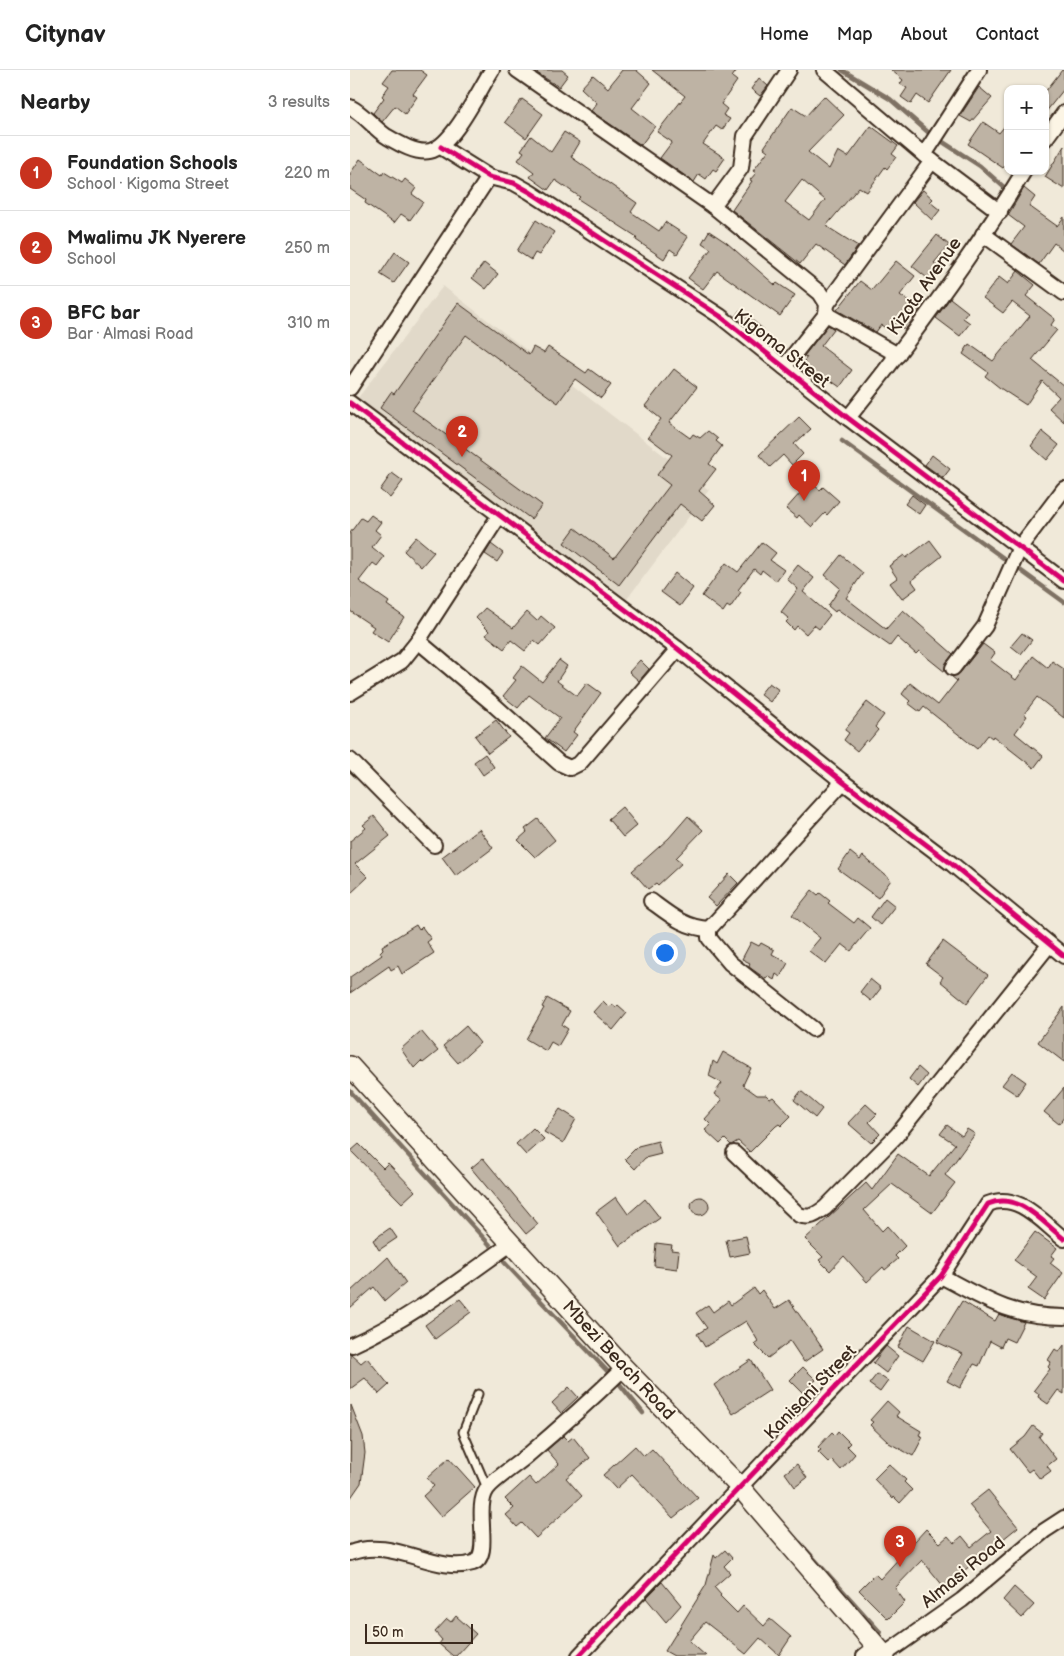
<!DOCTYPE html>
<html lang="en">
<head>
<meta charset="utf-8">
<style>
	:root { --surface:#fff; --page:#f6f6f6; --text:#222; --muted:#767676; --line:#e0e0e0; --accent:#c8321e }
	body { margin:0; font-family:"Balsamiq Sans",sans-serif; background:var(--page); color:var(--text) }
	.controls { position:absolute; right:15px; top:15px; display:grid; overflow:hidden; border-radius:10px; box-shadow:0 1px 4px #0004 }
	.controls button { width:45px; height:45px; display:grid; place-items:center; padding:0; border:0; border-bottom:1px solid var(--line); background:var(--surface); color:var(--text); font:25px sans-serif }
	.scale { position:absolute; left:15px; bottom:12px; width:108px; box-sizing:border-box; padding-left:5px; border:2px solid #3b2a1e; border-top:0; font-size:14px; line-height:18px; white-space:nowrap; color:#3b2a1e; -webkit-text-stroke:4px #fcf5e5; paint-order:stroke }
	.you { position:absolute; left:314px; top:882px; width:18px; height:18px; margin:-12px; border:4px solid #fff; border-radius:50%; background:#1a73e8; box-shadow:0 0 0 8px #1a73e833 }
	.badge { display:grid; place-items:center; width:32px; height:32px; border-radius:50%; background:var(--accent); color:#fff; font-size:16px; font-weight:700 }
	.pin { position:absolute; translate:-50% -41px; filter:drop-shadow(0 1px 2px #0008) }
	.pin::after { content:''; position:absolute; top:26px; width:18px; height:15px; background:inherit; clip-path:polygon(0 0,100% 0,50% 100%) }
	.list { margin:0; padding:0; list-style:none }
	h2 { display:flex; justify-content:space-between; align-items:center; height:65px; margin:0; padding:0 20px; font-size:21px }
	h2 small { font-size:16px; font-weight:400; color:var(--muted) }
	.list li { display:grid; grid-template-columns:32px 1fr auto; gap:15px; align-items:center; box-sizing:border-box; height:75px; padding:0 20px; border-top:1px solid var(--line) }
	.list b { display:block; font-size:19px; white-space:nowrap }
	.list p { margin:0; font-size:16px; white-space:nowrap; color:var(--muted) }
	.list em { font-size:16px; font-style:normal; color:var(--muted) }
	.map { position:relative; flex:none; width:714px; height:1586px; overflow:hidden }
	header { display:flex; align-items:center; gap:30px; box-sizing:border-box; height:70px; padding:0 25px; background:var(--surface); border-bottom:1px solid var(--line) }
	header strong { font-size:24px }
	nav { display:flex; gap:28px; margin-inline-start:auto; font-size:18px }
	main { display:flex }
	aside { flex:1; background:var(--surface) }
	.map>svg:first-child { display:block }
	.built { fill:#e1d9c9 }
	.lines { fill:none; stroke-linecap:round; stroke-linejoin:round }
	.stream { stroke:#7e7163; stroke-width:4.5 }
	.building { fill:#beb3a4; stroke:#3b2a1e; fill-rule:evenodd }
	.lane-casing { stroke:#3b2a1e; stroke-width:11 }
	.street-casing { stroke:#3b2a1e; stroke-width:18 }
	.secondary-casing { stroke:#3b2a1e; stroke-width:22 }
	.lane { stroke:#fcf5e5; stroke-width:7 }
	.street { stroke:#fcf5e5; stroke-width:14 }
	.secondary { stroke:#fcf5e5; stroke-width:19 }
	.cycleway-casing { stroke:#fcf5e5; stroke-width:8 }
	.cycleway { stroke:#d6006c; stroke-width:5 }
	.labels { text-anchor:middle; stroke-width:4; stroke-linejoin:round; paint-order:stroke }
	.street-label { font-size:18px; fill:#3b2a1e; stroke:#fcf5e5 }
</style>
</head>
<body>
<header>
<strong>Citynav</strong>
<nav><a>Home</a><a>Map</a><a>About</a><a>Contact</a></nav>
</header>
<main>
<aside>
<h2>Nearby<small>3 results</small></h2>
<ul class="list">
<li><span class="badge">1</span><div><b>Foundation Schools</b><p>School · Kigoma Street</p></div><em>220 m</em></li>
<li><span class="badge">2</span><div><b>Mwalimu JK Nyerere</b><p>School</p></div><em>250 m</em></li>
<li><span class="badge">3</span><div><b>BFC bar</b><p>Bar · Almasi Road</p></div><em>310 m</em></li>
</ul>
</aside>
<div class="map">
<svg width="714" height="1586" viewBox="0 0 714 1586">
	<rect width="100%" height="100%" fill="#f0e9d9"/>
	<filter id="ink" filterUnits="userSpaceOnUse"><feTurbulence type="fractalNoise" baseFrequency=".02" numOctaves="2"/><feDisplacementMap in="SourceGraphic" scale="10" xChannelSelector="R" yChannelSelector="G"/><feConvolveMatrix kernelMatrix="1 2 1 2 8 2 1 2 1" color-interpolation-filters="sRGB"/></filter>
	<g filter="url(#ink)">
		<path class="built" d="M93,216l266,204 -82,109 -117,-82 -152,-119z"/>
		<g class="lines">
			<g class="stream">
				<path d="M492,0l48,29 39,34 51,33 26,23"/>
				<path d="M492,371l222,161"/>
				<path d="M0,1021l140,154"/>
				<path d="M154,1192l105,111"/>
				<path d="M268,1312l25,31"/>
				<path d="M450,1473l80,89"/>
			</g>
		</g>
		<g class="building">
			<path d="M42,0h28l7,5 -14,19 4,3 -12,17 -10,-8 -13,16 -9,-9 11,-15 -2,-2 7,-10 -6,-4z"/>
			<path d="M188,0h24l6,5 -9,12 -22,-14z"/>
			<path d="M272,0h14l15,13 -19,25 23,18 -14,19 -50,-34 6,-8 -16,-15 12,-13 15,13z"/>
			<path d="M302,0h85l-5,7 5,4 -16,23 6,5 -4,6 7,4 -8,11 -6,-4 -13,18 22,14 -9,13 -3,-2 -7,10 -7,-5 -5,8 -34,-24 12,-16 -15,-10 28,-36z"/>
			<path d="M541,0h60l-23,33 -11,-8 -6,9 -10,-7 6,-9 -7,-4 3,-4z"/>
			<path d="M712,0h2v19l-19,24v-21z"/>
			<path d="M409,8l9,8 -8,10 -9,-7z"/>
			<path d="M629,17l13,11 -21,24 -11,-6z"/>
			<path d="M474,26l20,19 -36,37 21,17 9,-18 10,6 23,-31 27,20 -6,8 4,3 -9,12 -2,-2 -18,25 -8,-5 -33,39 32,20 -13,19 -29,-21 -16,20 -68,-54 20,-29 -2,-1 6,-7 -3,-2 15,-20 -4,-3 1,-2 27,-39 14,9zM452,110l23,20 -16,20 -24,-18z"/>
			<path d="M172,29l21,15 -17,24 -21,-16z"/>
			<path d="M633,52l16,11 9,-11v40l-5,6 -35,-24z"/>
			<path d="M214,62l16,10 -9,15 66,46 -6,9 28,19 6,-9 23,15 -11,17 -7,-5 -6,10 -28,-19 1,-3 -59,-38 2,-2 -25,-17 -7,10 -18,-13 4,-5 -16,-12 6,-8 -3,-2 10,-14 20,16z"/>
			<path d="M714,76v43l-19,-12z"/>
			<path d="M10,89l22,16 2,-3 18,11 3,-4 11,9 -4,6 11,8 -13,18 -9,-6 -7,9 -29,-20 1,-3 -16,-11v-15z"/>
			<path d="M674,118l11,9 -6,9 28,20 7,-9v34l-10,-8 -15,21 -28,-20 13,-17 -16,-12z"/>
			<path d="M573,120l10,9 -3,3 10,8 -8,10 -19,-18z"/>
			<path d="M186,150l18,12 -15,23 -4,-2 -4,7 -14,-9z"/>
			<path d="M359,161l18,12 48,42 2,-2 18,12 -15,21 -63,-45 -14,18 -15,-11 23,-29 -9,-6z"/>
			<path d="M587,165l12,10 -15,18 7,6 -10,12 -19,-15z"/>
			<path d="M45,182l14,10 -15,21 -14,-9z"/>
			<path d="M546,191l19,15 -15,19 20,15 -15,20 -10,-7 -5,8 -9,-6 -5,7 -39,-22 23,-29 12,9z"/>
			<path d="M134,193l14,11 -12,15 -14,-11z"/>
			<path d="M668,201l17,14 -9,11 29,23 -4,6 6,5 -25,30 32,26v36l-15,-14 10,-11 -17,-16 -16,24 -26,-17 -15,-12 3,-4 -25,-18 6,-10 24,17 37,-45 -18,-14 -9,11 -20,-15 16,-21 9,7z"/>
			<path d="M600,228l18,14 -5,6 7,5 -10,13 -24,-18z"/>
			<path d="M108,233l71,52 4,-8 11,6 4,-6 38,26 3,-4 22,16 -10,13 -26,-19 -17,24 -92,-68 -54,75 130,95 -11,14 -151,-111 11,-16 3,2z"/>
			<path d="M390,240l24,20 -5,6 -24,-19z"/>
			<path d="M478,255l6,4 -13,17 31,24 -12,17 -13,-9 -2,3 -23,-17 5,-7 -3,-1z"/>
			<path d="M324,299l23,18 -28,36 21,15 3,-4 7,4 8,-7 10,8 -2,2 6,5 -13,18 7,5 -17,22 16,14 -13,16 -22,-17 -61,81 -55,-42 11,-15 39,30 56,-73 -13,-10 15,-20 -24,-18 13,-18 -16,-13z"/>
			<path d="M449,347l12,12 -17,15 9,10 -11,11 -9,-10 -13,12 -11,-12z"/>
			<path d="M692,361l17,14 -12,15 -16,-14z"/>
			<path d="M582,385l18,14 -7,9 -18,-13z"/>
			<path d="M42,403l11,8 -13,17 -10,-8z"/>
			<path d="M460,412l10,8 3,-3 16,14 -12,14 -2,-2 -13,14 -13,-12 -2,3 -11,-9z"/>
			<path d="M562,425l13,10 -6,9 -14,-10z"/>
			<path d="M21,445l10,7 -6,8 6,5 -9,12 12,10 -7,9 -4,-3 -14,18 30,21 -2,3 17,12 -16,25 -17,-11 3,-4 -24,-16v-78l11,-15 5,3z"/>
			<path d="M66,467l18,15 -13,15 -17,-16z"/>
			<path d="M580,470l12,16 -28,22 -2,3 5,7 -15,11 -12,-16 7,-5 -8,-12 15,-11 2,3z"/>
			<path d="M412,472l14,11 -6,7 14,10 -8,11 -14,-11 -2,4 -6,-5 -16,21 3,2 -11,16 -3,-2 -4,6 -21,-16 24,-33 12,9z"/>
			<path d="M141,474l12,9 -6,9 -12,-8z"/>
			<path d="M491,485l22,18 -17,25 40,31 17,-19 50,44 -7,9 -1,9 -26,-21 -3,3 -19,-17 -7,9 -53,-37 -2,3 -7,-6 12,-18 -15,-13z"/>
			<path d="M448,495l16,13 -11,14 27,23 -11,14 -5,-4 -8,9 -9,-8 -3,4 -8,-8 3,-3 -8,-7 17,-23 -11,-10z"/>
			<path d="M325,503l18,15 -13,18 -19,-14z"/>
			<path d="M135,538l28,20 14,-16 10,9 4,-5 14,12 -15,17 -6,-5 -9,11 -14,-11 -7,9 -18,-14 3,-4 -13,-13z"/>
			<path d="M672,563l10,7 -11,14 -10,-8z"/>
			<path d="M633,574l12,9 -5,7 26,20 17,-24 15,12 4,-7 12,8v49l-27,-21 -13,17 3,2 -12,17 28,23 -9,12 -41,-32 -1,2 -4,-3 -11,14 -53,-42 -4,5 -12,-9 2,-2 -8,-7 8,-11 28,22 19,-24 -6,-5 9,-3z"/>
			<path d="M209,590l8,6 -10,15 20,15 10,-13 14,10 -28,39 4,3 -13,17 -19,-14 15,-20 -31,-23 -11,13 -15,-12 13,-16 -3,-2 9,-12 20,16z"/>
			<path d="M290,590l9,9 -10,12 -10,-9z"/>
			<path d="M419,613l10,7 -9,12 -10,-8z"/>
			<path d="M517,632l17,13 -9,12 3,3 -10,12 -2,-2 -9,11 -13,-11 5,-7 -4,-3z"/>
			<path d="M146,650l13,17 -21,16 -13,-17z"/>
			<path d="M135,684l9,13 -11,8 -9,-13z"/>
			<path d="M272,737l15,18 -14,12 -15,-18z"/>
			<path d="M24,746l16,20 -35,28 13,13 -18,17v-53l16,-13 -3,-3z"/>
			<path d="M338,746l15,14 -27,28 6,5 -24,22 -2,-2 -8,6 -16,-18 37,-33z"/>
			<path d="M188,749l17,21 -20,17 -17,-17 9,-8 -2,-3z"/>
			<path d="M129,759l14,19 -37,28 -14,-19z"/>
			<path d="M500,782l10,8 3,-4 28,24 -13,18 -40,-29z"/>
			<path d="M379,804l9,9 -22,23 -9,-8z"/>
			<path d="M462,820l6,5 2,-2 10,8 -2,2 26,20 4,-5 12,10 -19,23 -9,-7 -16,20 -17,-13 11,-13 -28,-23z"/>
			<path d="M535,828l10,8 -15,19 -9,-8z"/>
			<path d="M66,855l3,5 3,-3 9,12 -4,3 7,11 -32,21 -4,-8 -7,4 -2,-4 -39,27v-16l32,-22 -2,-3 3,-3 -1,-3z"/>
			<path d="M593,871l45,34 -21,28 -27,-22 3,-4 -17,-13z"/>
			<path d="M401,872l8,4 2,-3 13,7 -2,4 16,9 -8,14 -4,-3 -2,6 -6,-4 -2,3 -17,-12 1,-4 -8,-4z"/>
			<path d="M520,909l11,9 -10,13 -11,-9z"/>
			<path d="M197,928l23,13 -8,14 6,4 -10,17 -7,-4 -5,9 -20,-12 18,-31 -2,-1z"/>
			<path d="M253,931l6,6 3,-3 4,3 2,-2 9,8 -14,17 -20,-18z"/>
			<path d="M714,937v55l-26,-20z"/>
			<path d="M116,956l14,17 -22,20 -15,-17z"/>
			<path d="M71,961l17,20 -15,12 -2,-2 -7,7 -13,-19z"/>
			<path d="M373,982l28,16 -8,17 14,10h9l4,4 3,-2 18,19 -10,10 -2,-2 -3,2 -26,26 -12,-11 -7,4 -6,-6 -5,5 -15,-14 6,-5 -6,-6 17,-19 -8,-6 8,-11 -13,-7 4,-15 4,3z"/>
			<path d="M568,997l9,8 -9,12 -9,-8z"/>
			<path d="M662,1002l14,10 -9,13 -15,-10z"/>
			<path d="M714,1018v29l-5,7 -15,-12z"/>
			<path d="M451,1021l21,18 -7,9 -21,-18z"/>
			<path d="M516,1034l11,10 -8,8 11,12 -9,9 -23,-20z"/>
			<path d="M210,1039l16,10 -13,24 -19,-11z"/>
			<path d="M597,1055l15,11 5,-7 8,5 -30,41 10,8 -23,30 -40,-29 -28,26 18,21 5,-5 18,20 -10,10 3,3 -13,11 -2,-3 -16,15 -23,-26 -14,15 -11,-11 4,-3 -18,-18 61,-56 6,7 26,-36 31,22 26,-32 -15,-10z"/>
			<path d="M183,1058l11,11 -18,16 -10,-11z"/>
			<path d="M308,1071l3,13 -16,4 -10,11 -10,-10 13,-13z"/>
			<path d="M9,1074l24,24 5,-5 27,28 -13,12 -51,-52z"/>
			<path d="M133,1088l55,66 -12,10 -55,-66z"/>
			<path d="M266,1127l12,17 17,-15 15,19 -40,28 -24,-34z"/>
			<circle cx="350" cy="1136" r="9"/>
			<path d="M40,1158l7,10 -18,12 -6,-10z"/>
			<path d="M685,1162l22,16 -6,8 3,2 -4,5 13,10 -19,27 -16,-11 9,-12 -23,-17z"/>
			<path d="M396,1166l4,17 -20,4 -4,-17z"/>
			<path d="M306,1173l16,2 -1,5 8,1 -2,18 -23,-3z"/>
			<path d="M38,1187l18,26 -21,18 -11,-14 -24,21v-16z"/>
			<path d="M404,1218l4,6 4,-4 13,19 14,-9 34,49 -19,13 -14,-21 -22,17 -14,-14 4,-3 -12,-20 -41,26 -8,-13 10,-6 -11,-15 12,-8 5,7 15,-11 3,4z"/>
			<path d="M110,1229l11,13 -36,27 -10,-14z"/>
			<path d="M612,1231l33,20 4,-7 25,8 -10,20 -9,-4 -4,9 -11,-6 -11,25 -5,-2 -14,24 -13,-7 16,-27 -26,-12z"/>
			<path d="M559,1256l26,15 -12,20 -25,-14z"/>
			<path d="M714,1275v49l-6,-4 -10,14 -10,-7 1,-3 -5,-4 16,-21 -2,-2 3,-5 -3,-2 7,-11 4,3z"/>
			<path d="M536,1276l12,10 -12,17 -13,-10z"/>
			<path d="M0,1283l11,10 6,-5 22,27 -10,9 -14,-16 -15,11z"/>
			<path d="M401,1290l19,30 -37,24 -19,-29z"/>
			<path d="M453,1297l13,13 -13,13 -13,-13z"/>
			<path d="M527,1304l11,7 -8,11 -11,-8z"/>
			<path d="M219,1317l9,10 -17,16 -9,-10z"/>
			<path d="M537,1331l12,11 -3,4 25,15 -2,4 4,2 -10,19 -24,-13 -19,-18 3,-3 -3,-2z"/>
			<path d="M1,1335l12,31 2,17 -4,30 -11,16z"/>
			<path d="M683,1356l9,7 -3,4 17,22 -9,7 4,5 -11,8 -8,-10 -4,3 -18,-23 15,-12z"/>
			<path d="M488,1361l12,12 -3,3 8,8 -14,16 -9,-10 -3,3 -11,-11 3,-2 -3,-3 14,-15 3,3z"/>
			<path d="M213,1366l5,5 5,-4 17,21 -24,20 16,18 -46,42 -14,-15 -5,4 -11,-12 8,-7 -9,-9 24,-22 7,8 23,-21 -12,-14z"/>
			<path d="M285,1376l9,10 8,-7 46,49 -25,20 -41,-44 -16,15 -13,-14z"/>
			<path d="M99,1388l26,29 -34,30 -18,-21 11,-10 -7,-8z"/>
			<path d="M447,1394l10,14 -12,9 -10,-14z"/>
			<path d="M539,1394l17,16 -2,2 8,8 -12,13 -6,-6 -1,2 -19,-20z"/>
			<path d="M638,1420l30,37 -74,60 -22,-27 -27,28 10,14 -17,17 -29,-29 16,-16 5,5 46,-50 14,14 8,-7 6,7 8,-7 9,11 20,-16 -22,-26z"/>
			<path d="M375,1480l7,8 -8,8 6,7 -16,14 7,8 -1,1 17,17 6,-7 21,20 6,-7 21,18 -12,18 -19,-17 -14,16 -41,-32 -16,19 17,15h-32l-9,-5 41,-66 8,-30 2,3z"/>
			<path d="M312,1512l19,23 -15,17 -20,-24z"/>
			<path d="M664,1517l20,18 -12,13 -19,-18z"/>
			<path d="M106,1546l20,18 -20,22h-3l-14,-12 3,-4 -7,-8 12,-13 4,3z"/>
		</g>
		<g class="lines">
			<defs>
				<path id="lane" d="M128,1324l-15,38 24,56"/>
				<g id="street">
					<path d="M167,0l196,136 107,87 7,11 -1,10 -42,53"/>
					<path d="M474,0l100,85 76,57"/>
					<path d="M0,37c14,7 24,21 36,29 12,7 30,18 44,15 23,-5 49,-61 62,-81"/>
					<path d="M695,69l19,-26"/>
					<path d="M91,77l48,30 25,6 16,9 190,124 128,102 216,163"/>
					<path d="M574,85l55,-85"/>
					<path d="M363,136l28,-38 4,-32 44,-66"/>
					<path d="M633,164l81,59"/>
					<path d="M477,234l105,-143"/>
					<path d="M476,244l72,41"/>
					<path d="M0,318l139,-211"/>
					<path d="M0,333l328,246 165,133 109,82 112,92"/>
					<path d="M498,348c63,-79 124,-161 176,-247"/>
					<path d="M68,571l75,63 66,59 11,5 10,-5 98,-114"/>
					<path d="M603,598l32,-42 35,-79 44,-58"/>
					<path d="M0,623l52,-32 16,-20 81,-125"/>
					<path d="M0,690l84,85"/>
					<path d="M301,831c19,14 34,27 58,28"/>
					<path d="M463,959l-83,-66 -21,-25v-9l134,-147"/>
					<path d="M384,1083l65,62c11,4 16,0 26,-7l72,-73 152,-190"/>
					<path d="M591,1206c45,24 71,41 123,41"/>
					<path d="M2,1275c58,-26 108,-65 160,-102"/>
					<path d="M0,1483c42,-17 85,22 123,10 20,-7 0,-54 14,-74 6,-9 32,-26 41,-34 33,-28 65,-57 96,-87"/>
					<path d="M534,1585l78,-55 82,-69 20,-13"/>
					<path d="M229,1586l362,-380 47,-72c30,-13 54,18 76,35"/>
					<path d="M514,1586l13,-10"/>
				</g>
				<path id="secondary" d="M0,996l274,302 115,118 146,170"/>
			</defs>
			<use href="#lane" class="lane-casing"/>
			<use href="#street" class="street-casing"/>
			<use href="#secondary" class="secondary-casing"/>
			<use href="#lane" class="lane"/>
			<use href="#street" class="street"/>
			<use href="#secondary" class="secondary"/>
			<defs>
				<g id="cycleway">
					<path d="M91,77l48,30 25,6 16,9 190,124 128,102 216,163"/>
					<path d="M0,333l328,246 165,133 109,82 112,92"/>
					<path d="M229,1586l362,-380 47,-72c30,-13 54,18 76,35"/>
				</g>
			</defs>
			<use href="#cycleway" class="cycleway-casing"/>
			<use href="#cycleway" class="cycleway"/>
		</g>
	</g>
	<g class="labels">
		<g class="street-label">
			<text transform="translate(574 216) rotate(-55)" y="6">Kizota Avenue</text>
			<text transform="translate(432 278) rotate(38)" y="6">Kigoma Street</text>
			<text transform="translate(269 1290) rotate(47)" y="6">Mbezi Beach Road</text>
			<text transform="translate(460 1322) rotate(-46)" y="6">Kanisani Street</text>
			<text transform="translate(613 1502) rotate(-39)" y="6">Almasi Road</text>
		</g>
	</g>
</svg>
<div class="controls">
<button>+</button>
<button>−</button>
</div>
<div class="scale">50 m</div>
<div class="you"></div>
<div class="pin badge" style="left:454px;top:431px">1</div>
<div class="pin badge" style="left:112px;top:387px">2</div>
<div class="pin badge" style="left:550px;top:1497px">3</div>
</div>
</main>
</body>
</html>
